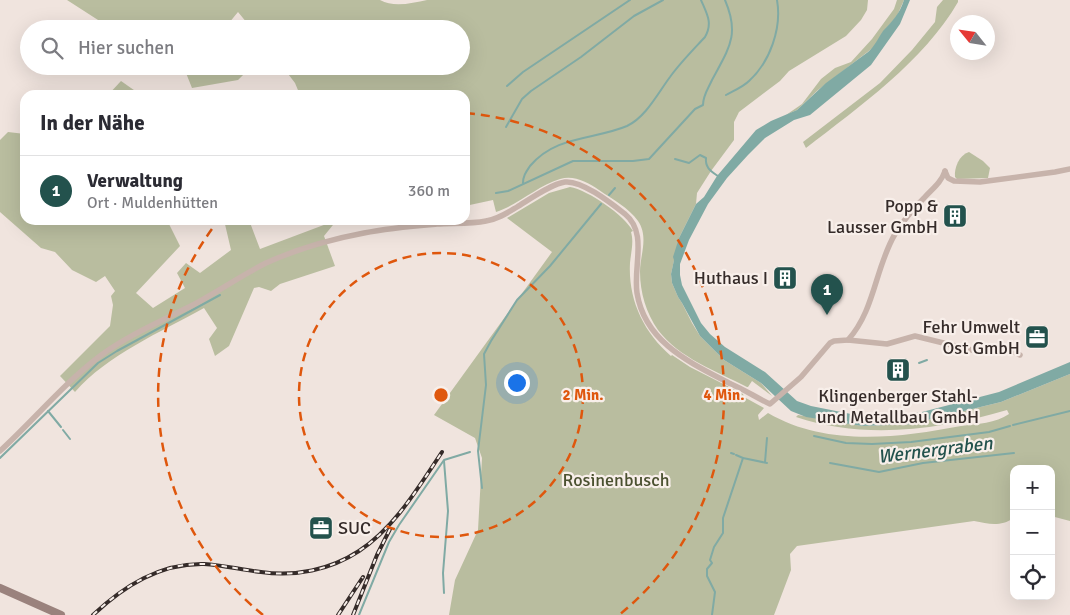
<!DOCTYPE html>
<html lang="de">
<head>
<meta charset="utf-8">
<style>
	:root { --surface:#fff; --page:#f7f7f7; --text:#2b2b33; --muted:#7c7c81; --line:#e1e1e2; --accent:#23524d }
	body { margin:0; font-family:Signika,sans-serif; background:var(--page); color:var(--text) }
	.controls { position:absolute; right:15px; bottom:15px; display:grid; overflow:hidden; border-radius:10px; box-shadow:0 5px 20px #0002 }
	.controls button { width:45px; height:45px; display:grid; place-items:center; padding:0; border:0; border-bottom:1px solid var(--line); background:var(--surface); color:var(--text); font:25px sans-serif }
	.compass { position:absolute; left:950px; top:15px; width:45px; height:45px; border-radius:50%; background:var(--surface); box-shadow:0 5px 20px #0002; rotate:300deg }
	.you { position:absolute; left:516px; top:382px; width:18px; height:18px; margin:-12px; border:4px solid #fff; border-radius:50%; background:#1a73e8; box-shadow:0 0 0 8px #1a73e833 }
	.badge { display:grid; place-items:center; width:32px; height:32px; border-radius:50%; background:var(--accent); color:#fff; font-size:16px; font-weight:700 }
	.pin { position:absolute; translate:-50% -41px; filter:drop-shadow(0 1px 2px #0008) }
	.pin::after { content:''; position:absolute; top:26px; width:18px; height:15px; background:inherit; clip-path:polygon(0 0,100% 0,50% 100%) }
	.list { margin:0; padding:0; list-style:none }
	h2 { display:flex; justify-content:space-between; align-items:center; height:65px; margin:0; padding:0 20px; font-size:21px }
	h2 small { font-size:16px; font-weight:400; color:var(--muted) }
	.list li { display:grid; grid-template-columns:32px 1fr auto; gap:15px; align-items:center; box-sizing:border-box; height:70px; padding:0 20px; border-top:1px solid var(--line) }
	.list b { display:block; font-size:19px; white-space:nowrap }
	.list p { margin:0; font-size:16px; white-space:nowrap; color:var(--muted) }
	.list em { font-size:16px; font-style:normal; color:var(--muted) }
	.icon { flex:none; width:28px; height:28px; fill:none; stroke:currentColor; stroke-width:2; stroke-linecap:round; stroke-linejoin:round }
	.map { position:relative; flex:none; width:1070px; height:615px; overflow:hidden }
	.search { position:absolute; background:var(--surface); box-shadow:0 5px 20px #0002; left:20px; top:20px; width:450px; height:55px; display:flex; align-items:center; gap:12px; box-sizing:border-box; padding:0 18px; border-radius:28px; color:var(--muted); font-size:19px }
	.panel { position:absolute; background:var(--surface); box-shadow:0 5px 20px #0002; left:20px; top:90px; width:450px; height:135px; border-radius:15px }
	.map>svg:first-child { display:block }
	.green { fill:#b9bd9f }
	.water { fill:#80aaa4 }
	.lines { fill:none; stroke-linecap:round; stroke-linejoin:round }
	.stream { stroke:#80aaa4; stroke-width:2 }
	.street { stroke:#c7b3ab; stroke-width:5.5 }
	.secondary { stroke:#9a827d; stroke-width:8 }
	.rail-casing { stroke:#352b29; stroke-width:4 }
	.rail { stroke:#f8efea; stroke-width:2; stroke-dasharray:5.5; stroke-linecap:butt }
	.ring { fill:none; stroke:#df570d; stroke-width:2.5; stroke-dasharray:9 6 }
	.labels { text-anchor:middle; stroke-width:4.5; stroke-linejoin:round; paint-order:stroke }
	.poi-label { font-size:18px; fill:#352b29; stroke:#f8efea; text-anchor:end }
	.park-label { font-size:18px; fill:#4b5130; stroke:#f8efea }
	.water-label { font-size:19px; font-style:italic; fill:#23524d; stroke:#f8efea }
	.centre { fill:#df570d; stroke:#f8efea; stroke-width:2.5 }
	.ring-label { font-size:15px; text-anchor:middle; font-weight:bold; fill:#df570d; stroke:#f8efea; stroke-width:4.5; stroke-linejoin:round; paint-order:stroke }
</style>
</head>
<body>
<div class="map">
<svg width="1070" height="615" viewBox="0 0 1070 615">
	<rect width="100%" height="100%" fill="#f0e4de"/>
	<g class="green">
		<path d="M67,0h313c14,8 32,3 47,0h441l-1,10 -6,10 -15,16 -57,35 -9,10 -41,31 -5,10v18l-23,31 -14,22 -1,11 -17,34 -8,36 1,9 6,14 4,6 10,20 8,13 24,24 37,23 11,13 -20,-15 -4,6h-1c-31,-16 -68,-29 -89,-57 -12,-17 -18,-38 -18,-58 0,-17 9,-35 -2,-51 -9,-13 -26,-22 -39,-31 -12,-8 -25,-15 -39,-11 -23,7 -42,26 -64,33l-3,-12 -28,6v-111h-165l-5,-12 -13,-17h179v-37h-209l-14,-17 -14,17h-112z"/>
		<path d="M897,0h7l-7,16 -14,16 -9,15 -56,43 -21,20 -11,5 16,-11 19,-25 14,-11 16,-6 21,-23 22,-30z"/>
		<path d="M943,0h15v2c-34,59 -99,105 -152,146l-3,-6 77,-59 32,-33 23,-28 2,-15z"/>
		<path d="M175,66h69l3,5 -9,9 -46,8 -6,-15z"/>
		<path d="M121,81l20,14h-33z"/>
		<path d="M8,132l17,2v86h142l13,26 -44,47 17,15 32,-20 -8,-15 9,-10 14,10 31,-23 -7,-30h25l11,29 77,-29 -13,16 11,30 -55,18 -9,7 -12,-4 -5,1 -25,58 -14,10 -6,-17 8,-11 -13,-20c-43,24 -97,47 -129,84l-15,-16 50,-50 3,-21 -2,-9 4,-5 -10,-15 -9,6 -24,-12 -17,-18 -14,-4 -41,-36v-72z"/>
		<path d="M969,152l14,9 7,7 -2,10 -31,1 -2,-2c-1,-9 4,-22 14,-25z"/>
		<path d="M570,187c18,3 54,28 63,44l-2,1c3,10 0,20 -1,31 -2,36 13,69 41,93l1,-1 18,12 53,27 1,3 20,11 -6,7 1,5 9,-7c58,34 130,25 193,13 16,-2 35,-3 48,-12l-2,-4c-68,20 -143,30 -211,7l2,-2 64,11 55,-2 14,-5 70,-17 69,-28v147l-19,-5v-47h-37v49c-14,9 -25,6 -40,3l-177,25 -7,8 1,16 -17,45h-325l6,-35 23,-50 4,-72 -7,-20 -41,-23 118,-163 -45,-34 42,-25z"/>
	</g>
	<path class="water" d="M904,0h6l-10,24 -29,41 -61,50 -16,5 -29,18 -17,17 -21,23 -19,26 -19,36 -9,24v11l2,10 19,38 9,11 15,13 40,25 32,29 14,5 45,9h47l19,-3 77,-20 71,-30v12l-69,28 -70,17 -14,5 -55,2 -56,-9 -15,-6 -30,-28 -37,-23 -24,-24 -18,-33 -4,-6 -6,-14 -1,-9 3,-14 -1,-3 6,-19 17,-34 8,-7 13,-21 39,-46 15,-9 26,-11 29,-27 42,-31c7,-6 10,-14 15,-21 10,-11 16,-16 21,-31z"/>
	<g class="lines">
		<g class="stream">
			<path d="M507,86l16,-14 107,-72"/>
			<path d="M726,95c7,-4 17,-8 23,-14 21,-19 33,-53 28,-81"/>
			<path d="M506,127l16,-28 9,-8 50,-34 53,-41 29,-16"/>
			<path d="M675,159l14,4 11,-8 6,3c-1,10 5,13 13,19"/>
			<path d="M523,183c0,-7 3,-11 7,-17 26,-31 64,-26 97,-40 19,-9 31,-33 43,-49 10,-14 23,-27 35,-40 8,-14 2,-23 -4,-37"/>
			<path d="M496,193l12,-2 65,-30h60l16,-2 46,-50 8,-4c0,-10 5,-16 9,-25 17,-32 28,-45 13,-80"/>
			<path d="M609,195l6,-7"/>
			<path d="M919,363l8,-3"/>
			<path d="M48,411l13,16"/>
			<path d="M1013,425l57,-14"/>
			<path d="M63,430l7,9"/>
			<path d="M814,436l32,7 26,1 39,-2 78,-10 21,-6"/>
			<path d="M731,453l3,1"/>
			<path d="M736,455l7,3 24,5"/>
			<path d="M0,458l98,-95 19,-12 103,-56"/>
			<path d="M444,461l4,50 -5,62 1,20"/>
			<path d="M765,462l2,-24"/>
			<path d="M830,463l49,9 44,-9 91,-10"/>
			<path d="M482,488l-4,-37 8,-66 -2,-31 7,-13 26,-41 33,-34 51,-62"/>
			<path d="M359,615l30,-73 10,-17 45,-65 26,-8"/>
			<path d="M712,615l3,-23 -8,-16v-7l5,-6 -2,-3 4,-13 9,-14v-15l20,-60"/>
		</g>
		<g class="street">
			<path d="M945,171l3,7 6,3 26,1 75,-10 15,-3"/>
			<path d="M848,340l39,4 28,-8 61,15 32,-2 12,6"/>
			<path d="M0,451c34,-31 63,-67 100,-95 27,-20 59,-34 89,-49 27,-14 51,-31 77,-44 31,-14 66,-24 98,-30 24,-5 49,-7 73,-9 16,-1 34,0 49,-3 12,-2 21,-8 31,-14 13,-8 34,-23 48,-25 17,-2 47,22 60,32 23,19 8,52 12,79 8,50 54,70 94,91 14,6 26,14 39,20l31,-27 29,-34 4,-2 14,-1c27,-30 27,-72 47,-106 8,-13 18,-25 29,-36 8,-9 17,-15 21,-27"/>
		</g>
		<path class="secondary" d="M0,588l61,27"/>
		<defs>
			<g id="rail">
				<path d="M93,615c31,-29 67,-52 111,-51 19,1 38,6 57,8 34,5 69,-2 98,-21 36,-24 59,-63 83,-99"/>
				<path d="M338,615l25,-38"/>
				<path d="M353,615l24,-60 13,-26"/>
			</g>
		</defs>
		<use href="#rail" class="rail-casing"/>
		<use href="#rail" class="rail"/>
	</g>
	<g class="ring">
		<circle cx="441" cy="395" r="142"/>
		<path d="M263 615A283 283 0 0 1 218 221M466 113A283 283 0 0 1 619 615"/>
	</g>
	<defs>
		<symbol id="building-square" viewBox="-11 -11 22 22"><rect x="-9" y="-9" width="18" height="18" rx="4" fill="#23524d" stroke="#f8efea"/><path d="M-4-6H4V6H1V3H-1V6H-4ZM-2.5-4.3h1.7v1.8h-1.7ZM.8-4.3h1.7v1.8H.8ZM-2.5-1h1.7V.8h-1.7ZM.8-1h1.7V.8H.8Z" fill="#fff"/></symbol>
		<symbol id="office-square" viewBox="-11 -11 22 22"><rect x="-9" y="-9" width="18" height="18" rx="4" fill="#23524d" stroke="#f8efea"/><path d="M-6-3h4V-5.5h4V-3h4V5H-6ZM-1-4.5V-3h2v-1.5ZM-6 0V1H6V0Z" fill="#fff"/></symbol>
	</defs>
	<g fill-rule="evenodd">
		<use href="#building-square" x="941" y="202" width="28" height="28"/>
		<use href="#building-square" x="771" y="264" width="28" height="28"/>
		<use href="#office-square" x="1023" y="323" width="28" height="28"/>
		<use href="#building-square" x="884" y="356" width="28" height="28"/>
		<use href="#office-square" x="307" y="514" width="28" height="28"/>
	</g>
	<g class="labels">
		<g class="poi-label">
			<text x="938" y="212">Popp &amp;<tspan x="938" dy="21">Lausser GmbH</tspan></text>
			<text x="768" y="284">Huthaus I</text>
			<text x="1020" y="333">Fehr Umwelt<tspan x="1020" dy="21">Ost GmbH</tspan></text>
			<text x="898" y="402" text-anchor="middle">Klingenberger Stahl-<tspan x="898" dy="21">und Metallbau GmbH</tspan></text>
			<text x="338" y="534" text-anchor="start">SUC</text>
		</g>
		<g class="park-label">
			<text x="616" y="486">Rosinenbusch</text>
		</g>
		<g class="water-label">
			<text transform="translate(935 449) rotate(-7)" y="7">Wernergraben</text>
		</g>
	</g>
	<circle cx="441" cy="395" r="8" class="centre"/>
	<g class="ring-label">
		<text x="583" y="400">2 Min.</text>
		<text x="724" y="400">4 Min.</text>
	</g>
</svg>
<div class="controls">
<button>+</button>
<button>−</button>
<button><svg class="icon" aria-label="locate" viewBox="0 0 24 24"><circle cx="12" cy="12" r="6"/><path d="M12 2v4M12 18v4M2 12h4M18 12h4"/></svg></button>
</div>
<svg class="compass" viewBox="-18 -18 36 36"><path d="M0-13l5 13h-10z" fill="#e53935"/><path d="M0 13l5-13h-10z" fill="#7c7c81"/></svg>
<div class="you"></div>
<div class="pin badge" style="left:827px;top:315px">1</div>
<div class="search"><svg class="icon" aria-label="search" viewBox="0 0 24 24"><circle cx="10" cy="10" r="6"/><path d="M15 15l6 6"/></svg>Hier suchen</div>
<section class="panel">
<h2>In der Nähe<small></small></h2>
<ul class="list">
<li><span class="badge">1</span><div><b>Verwaltung</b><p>Ort · Muldenhütten</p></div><em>360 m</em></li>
</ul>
</section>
</div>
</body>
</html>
